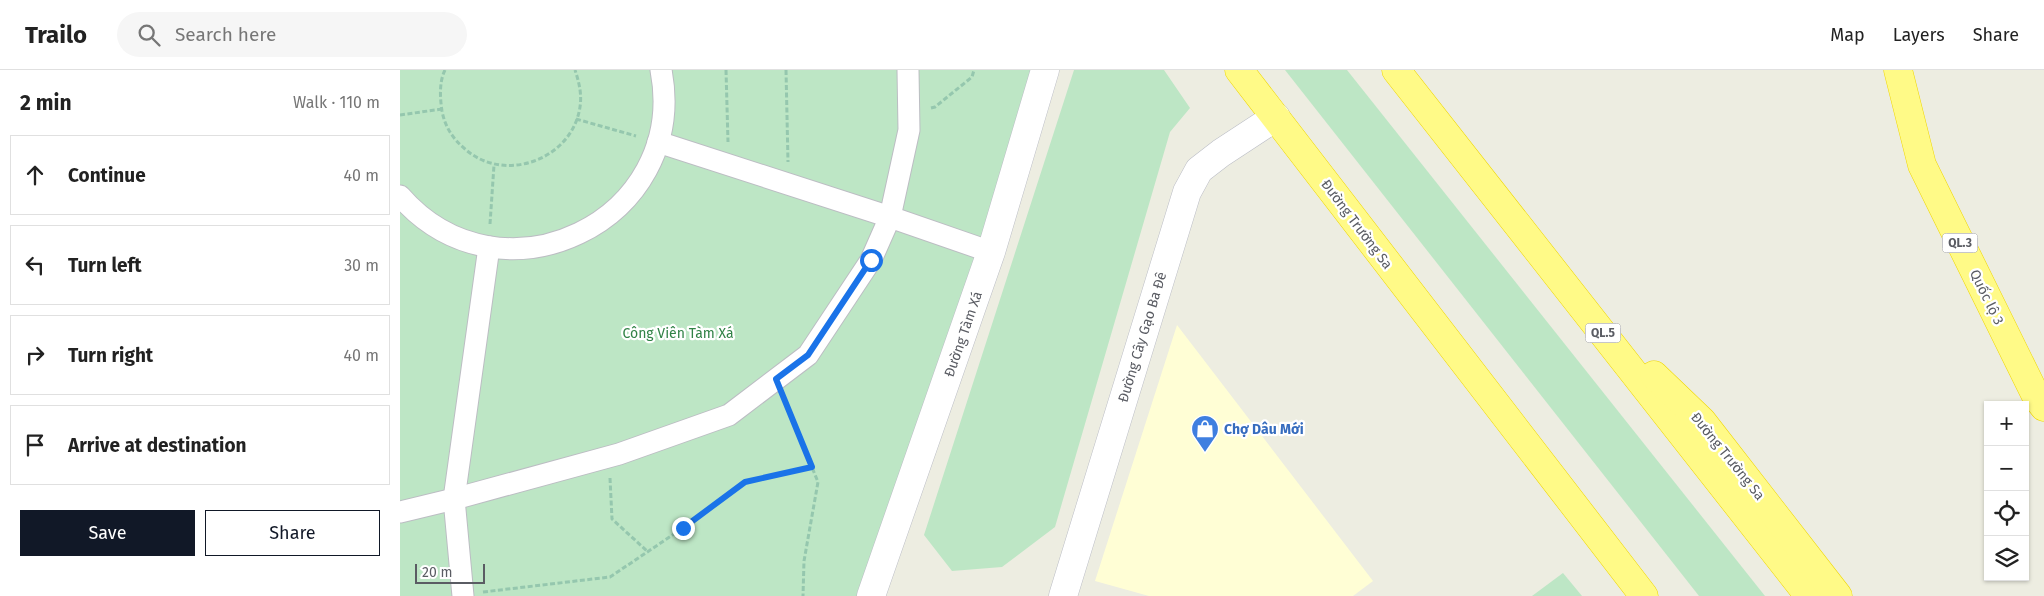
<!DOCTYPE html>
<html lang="en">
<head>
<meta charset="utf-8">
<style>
	:root { --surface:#fff; --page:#f6f6f6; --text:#222; --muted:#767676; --line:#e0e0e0; --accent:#111827 }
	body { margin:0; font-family:"Fira Sans",sans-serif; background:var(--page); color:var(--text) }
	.controls { position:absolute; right:15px; bottom:15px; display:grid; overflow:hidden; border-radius:0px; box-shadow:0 1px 4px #0004 }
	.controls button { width:45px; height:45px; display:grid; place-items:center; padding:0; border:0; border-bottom:1px solid var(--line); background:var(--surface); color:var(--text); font:25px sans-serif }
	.scale { position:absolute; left:15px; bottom:12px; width:70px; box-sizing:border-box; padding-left:5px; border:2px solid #5a5c63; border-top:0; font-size:14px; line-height:18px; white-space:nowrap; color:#5a5c63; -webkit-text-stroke:4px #fff; paint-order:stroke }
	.stop { position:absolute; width:15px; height:15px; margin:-11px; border:4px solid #1a73e8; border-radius:50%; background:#fff }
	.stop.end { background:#1a73e8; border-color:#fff; box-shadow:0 1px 5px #0008 }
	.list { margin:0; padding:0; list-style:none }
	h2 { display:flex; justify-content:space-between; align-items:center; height:65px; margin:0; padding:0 20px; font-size:21px }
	h2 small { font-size:16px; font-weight:400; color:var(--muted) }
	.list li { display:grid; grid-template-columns:32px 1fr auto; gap:15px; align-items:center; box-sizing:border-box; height:80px; margin:0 10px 10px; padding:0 10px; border:1px solid var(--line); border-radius:0px }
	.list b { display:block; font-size:19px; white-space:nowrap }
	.list em { font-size:16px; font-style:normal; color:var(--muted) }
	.actions { display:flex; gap:10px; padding:15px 20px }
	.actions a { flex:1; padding:11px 0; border:1px solid var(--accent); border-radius:0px; text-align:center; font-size:18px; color:var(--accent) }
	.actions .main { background:var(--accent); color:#fff }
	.icon { flex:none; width:28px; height:28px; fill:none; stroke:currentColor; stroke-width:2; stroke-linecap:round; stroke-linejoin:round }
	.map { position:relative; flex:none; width:1644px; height:526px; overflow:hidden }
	header { display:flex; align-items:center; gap:30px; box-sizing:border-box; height:70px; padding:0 25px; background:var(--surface); border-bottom:1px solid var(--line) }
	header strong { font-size:24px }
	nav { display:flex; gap:28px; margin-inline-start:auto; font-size:18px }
	.search { width:350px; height:45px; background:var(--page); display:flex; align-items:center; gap:12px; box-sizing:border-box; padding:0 18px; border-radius:28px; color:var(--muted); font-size:19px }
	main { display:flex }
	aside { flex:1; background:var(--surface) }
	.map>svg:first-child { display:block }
	.commercial { fill:#fffed5 }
	.green { fill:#bde6c5 }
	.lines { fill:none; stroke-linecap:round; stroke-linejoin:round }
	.street-casing { stroke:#bcbdc3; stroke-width:23 }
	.secondary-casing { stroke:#bcbec6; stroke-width:29 }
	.highway-casing { stroke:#efd600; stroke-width:29 }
	.path { stroke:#95c7ae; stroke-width:3; stroke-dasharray:5 2.5; stroke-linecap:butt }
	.street { stroke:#fff; stroke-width:21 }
	.secondary { stroke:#fff; stroke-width:28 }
	.highway { stroke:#fffa87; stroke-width:28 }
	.route { stroke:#1a73e8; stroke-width:6 }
	.labels { text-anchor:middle; stroke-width:4.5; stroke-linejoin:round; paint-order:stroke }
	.shield { fill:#fff; stroke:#8c8d92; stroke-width:1 }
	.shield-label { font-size:12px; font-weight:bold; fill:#5a5c63 }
	.street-label { font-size:14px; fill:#5a5c63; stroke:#fff }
	.park-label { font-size:14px; fill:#318246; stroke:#fff }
	.shop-label { font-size:14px; font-weight:bold; fill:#366cbe; stroke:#fff; text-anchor:start }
</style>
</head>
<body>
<header>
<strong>Trailo</strong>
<div class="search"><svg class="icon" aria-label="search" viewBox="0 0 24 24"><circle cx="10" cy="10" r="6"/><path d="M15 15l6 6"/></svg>Search here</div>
<nav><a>Map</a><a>Layers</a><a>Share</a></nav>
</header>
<main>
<aside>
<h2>2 min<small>Walk · 110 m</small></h2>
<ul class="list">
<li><svg class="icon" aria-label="ahead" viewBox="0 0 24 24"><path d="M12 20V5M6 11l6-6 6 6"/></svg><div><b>Continue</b></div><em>40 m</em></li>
<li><svg class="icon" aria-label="left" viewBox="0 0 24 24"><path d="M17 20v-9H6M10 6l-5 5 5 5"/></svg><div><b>Turn left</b></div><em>30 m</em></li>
<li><svg class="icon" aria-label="right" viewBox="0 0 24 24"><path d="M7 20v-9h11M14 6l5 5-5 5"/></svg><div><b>Turn right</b></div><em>40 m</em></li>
<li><svg class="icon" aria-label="arrive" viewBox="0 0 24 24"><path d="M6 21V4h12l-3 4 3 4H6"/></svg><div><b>Arrive at destination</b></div></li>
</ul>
<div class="actions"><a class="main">Save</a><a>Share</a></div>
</aside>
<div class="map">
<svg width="1644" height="526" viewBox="0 0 1644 526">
	<rect width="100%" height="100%" fill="#edede1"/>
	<path class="commercial" d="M777,255l196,256 -20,15h-204l-54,-15z"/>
	<g class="green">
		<path d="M0,0h641l-170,526h-471z"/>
		<path d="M674,0h90l26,38 -20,24 -115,395 -53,40 -50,4 -28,-36z"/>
		<path d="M885,0h62l418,526h-66z"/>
		<path d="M1163,503l19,23h-50z"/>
	</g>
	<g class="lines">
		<defs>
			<g id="street">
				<path d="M258,72l232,75 101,35"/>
				<path d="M0,126c101,116 290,25 261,-126"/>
				<path d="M0,442l54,-13 165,-45 110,-39 79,-60 63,-95 19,-43 19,-87 -1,-60"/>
				<path d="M63,526l-9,-97 35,-252"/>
			</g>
			<g id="secondary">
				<path d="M471,526l120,-344 54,-182"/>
				<path d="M663,526l124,-404 12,-22 22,-17 55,-36"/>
			</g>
			<g id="highway">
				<path d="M839,0l405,526"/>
				<path d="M996,0l413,526"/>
				<path d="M1498,0l24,95 115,233 7,9"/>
				<path d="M1254,305l48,46 136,175"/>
			</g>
		</defs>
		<use href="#street" class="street-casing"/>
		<use href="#secondary" class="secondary-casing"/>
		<use href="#highway" class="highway-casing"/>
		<g class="path">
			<path d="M45,0c-6,12 -5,28 -3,41 3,16 11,28 23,38 39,35 107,11 115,-42 2,-13 -1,-25 -5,-37"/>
			<path d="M326,0l2,72"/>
			<path d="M386,0l2,92"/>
			<path d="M531,38l4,-1 37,-30 2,-7"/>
			<path d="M0,45l42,-6"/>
			<path d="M176,49l60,17"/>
			<path d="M90,154l4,-59"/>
			<path d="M384,329l34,83 -14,79 -1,35"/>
			<path d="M210,408l2,41 35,32"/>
			<path d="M83,522l127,-15 73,-49 62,-45 67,-16"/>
		</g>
		<use href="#street" class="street"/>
		<use href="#secondary" class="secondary"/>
		<use href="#highway" class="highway"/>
	</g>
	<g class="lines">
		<path class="route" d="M283,458l62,-46 67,-15 -36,-88 32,-24 63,-95"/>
	</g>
	<defs>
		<symbol id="shop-pin" viewBox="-11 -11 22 30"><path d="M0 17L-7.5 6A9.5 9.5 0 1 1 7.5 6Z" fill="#3f7fe0" stroke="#fff"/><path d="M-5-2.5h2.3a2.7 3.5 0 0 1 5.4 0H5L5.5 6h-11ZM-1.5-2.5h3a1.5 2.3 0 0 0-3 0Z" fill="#fff"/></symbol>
	</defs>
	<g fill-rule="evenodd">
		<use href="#shop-pin" x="789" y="343" width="32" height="43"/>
	</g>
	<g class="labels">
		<g class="shield">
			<rect x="1542.5" y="163.5" width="35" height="19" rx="4"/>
			<rect x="1185.5" y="253.5" width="35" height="19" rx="4"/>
		</g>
		<g class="shield-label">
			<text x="1560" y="177">QL.3</text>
			<text x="1203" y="267">QL.5</text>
		</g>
		<g class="street-label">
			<text transform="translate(957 154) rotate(53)" y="5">Đường Trường Sa</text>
			<text transform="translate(1587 227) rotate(64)" y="5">Quốc lộ 3</text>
			<text transform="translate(563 264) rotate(-71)" y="5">Đường Tàm Xá</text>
			<text transform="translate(742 267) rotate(-73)" y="5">Đường Cây Gạo Ba Đê</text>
			<text transform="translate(1328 386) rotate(51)" y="5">Đường Trường Sa</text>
		</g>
		<g class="park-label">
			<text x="278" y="268">Công Viên Tàm Xá</text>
		</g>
		<g class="shop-label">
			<text x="824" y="364">Chợ Dâu Mới</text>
		</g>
	</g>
</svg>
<div class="controls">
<button>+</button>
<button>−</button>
<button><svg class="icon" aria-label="locate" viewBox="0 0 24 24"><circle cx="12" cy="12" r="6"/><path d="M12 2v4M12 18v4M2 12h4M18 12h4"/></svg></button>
<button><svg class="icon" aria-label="layers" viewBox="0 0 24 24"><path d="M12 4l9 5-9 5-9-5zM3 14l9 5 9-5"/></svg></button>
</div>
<div class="scale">20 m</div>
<div class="stop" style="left:471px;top:190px"></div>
<div class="stop end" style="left:283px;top:458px"></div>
</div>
</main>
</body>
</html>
